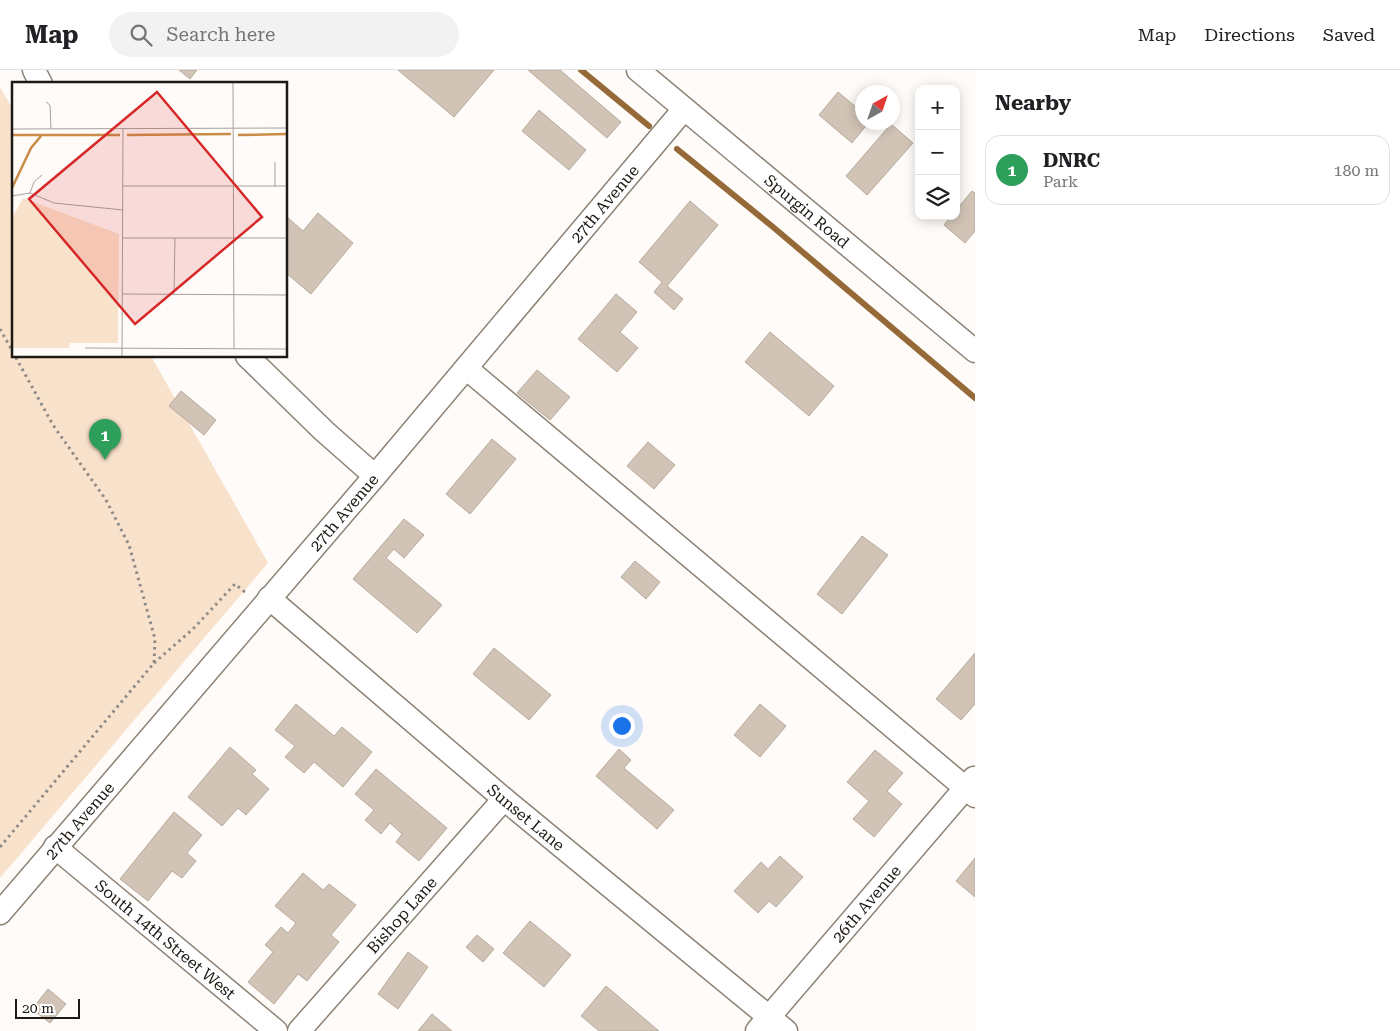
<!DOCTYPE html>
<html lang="en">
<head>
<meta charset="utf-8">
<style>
	:root { --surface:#fff; --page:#f2f2f2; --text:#202124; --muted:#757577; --line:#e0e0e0; --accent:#0f766e }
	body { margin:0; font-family:"Roboto Serif",serif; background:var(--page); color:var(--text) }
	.controls { position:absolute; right:15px; top:15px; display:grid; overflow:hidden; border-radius:10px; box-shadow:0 2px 12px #0003 }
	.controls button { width:45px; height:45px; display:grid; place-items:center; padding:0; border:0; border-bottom:1px solid var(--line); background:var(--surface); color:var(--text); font:25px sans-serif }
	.compass { position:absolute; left:855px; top:15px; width:45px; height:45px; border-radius:50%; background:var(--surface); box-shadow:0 2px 12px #0003; rotate:40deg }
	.scale { position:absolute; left:15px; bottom:12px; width:65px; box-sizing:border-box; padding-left:5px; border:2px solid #1e1914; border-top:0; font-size:14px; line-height:18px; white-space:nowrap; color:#1e1914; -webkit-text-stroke:4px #fff; paint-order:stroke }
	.you { position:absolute; left:621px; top:655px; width:18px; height:18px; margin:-12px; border:4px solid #fff; border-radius:50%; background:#1a73e8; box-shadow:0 0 0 8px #1a73e833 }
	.badge { display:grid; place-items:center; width:32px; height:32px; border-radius:50%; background:var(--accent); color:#fff; font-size:16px; font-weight:700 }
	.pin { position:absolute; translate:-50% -41px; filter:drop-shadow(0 1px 2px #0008) }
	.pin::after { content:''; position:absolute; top:26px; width:18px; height:15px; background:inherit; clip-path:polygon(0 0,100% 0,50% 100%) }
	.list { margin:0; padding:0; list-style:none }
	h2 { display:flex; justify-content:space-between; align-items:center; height:65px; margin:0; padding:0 20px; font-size:21px }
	h2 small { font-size:16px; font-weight:400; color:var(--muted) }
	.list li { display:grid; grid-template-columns:32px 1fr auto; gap:15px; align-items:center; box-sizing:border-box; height:70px; margin:0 10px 10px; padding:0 10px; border:1px solid var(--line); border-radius:15px }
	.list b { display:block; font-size:19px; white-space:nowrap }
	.list p { margin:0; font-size:16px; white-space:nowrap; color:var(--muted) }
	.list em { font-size:16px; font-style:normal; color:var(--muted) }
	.icon { flex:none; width:28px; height:28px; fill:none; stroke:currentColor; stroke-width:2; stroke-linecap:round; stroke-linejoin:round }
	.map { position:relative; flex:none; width:975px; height:961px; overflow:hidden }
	header { display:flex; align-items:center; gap:30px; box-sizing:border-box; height:70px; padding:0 25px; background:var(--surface); border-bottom:1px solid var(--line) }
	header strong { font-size:24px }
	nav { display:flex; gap:28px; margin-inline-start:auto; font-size:18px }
	.search { width:350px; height:45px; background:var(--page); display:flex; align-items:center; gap:12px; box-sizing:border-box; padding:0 18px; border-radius:28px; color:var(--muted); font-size:19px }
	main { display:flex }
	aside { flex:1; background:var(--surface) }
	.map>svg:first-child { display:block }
	.green { fill:#f9e2cc }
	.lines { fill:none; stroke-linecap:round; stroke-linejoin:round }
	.stream { stroke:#966a38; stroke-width:6 }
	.building { fill:#d1c4b6; stroke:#b8ab9d }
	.minor-casing { stroke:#8d8174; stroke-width:25 }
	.path { stroke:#8e8a86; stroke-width:3; stroke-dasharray:2.5 4; stroke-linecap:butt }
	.minor { stroke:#fff; stroke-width:22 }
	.labels { text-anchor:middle; stroke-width:4; stroke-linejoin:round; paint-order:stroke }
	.street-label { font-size:16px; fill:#1e1914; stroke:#fff }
	.inset-river { fill:none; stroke:#c98d48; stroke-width:2.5 }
	.inset-road { fill:none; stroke:#a4a19d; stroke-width:1 }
	.view { fill:#d62828; fill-opacity:0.15; stroke:#d62828; stroke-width:2.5 }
	.inset-edge { fill:none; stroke:#1e1914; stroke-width:2.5 }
</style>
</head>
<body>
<header>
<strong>Map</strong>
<div class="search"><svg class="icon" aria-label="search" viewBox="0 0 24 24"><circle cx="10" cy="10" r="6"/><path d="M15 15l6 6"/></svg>Search here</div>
<nav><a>Map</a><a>Directions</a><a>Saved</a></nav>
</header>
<main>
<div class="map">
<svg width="975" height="961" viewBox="0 0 975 961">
	<rect width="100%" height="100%" fill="#fefbf8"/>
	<path class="green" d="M0,17l14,24v245h137l117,207 -268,315z"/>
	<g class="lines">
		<g class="stream">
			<path d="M581,0l68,56"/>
			<path d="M677,79l96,78 202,171"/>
		</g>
	</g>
	<g class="building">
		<path d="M179,0h18l-7,9z"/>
		<path d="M398,0h96l-40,47z"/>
		<path d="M528,0h32l61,52 -14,16z"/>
		<path d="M838,22l24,20v10h7l-17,21 -33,-28z"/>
		<path d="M539,40l47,40 -17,20 -47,-39z"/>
		<path d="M891,54l22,19 -46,52 -21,-19z"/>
		<path d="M972,121l3,2v38l-10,12 -21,-18 7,-9h5v-6z"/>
		<path d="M690,131l28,24 -51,61 16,13 -9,11 -20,-18 8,-10 -23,-20z"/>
		<path d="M318,143l35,30 -42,51 -25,-21v-57l17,15z"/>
		<path d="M616,224l21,18 -17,20 18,16 -21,24 -39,-33z"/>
		<path d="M770,262l64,54 -25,30 -64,-54z"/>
		<path d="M537,300l33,27 -20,23 -33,-27z"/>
		<path d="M181,321l35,29 -12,15 -35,-29z"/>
		<path d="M492,369l24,20 -46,55 -24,-20z"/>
		<path d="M648,372l27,23 -21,24 -27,-23z"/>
		<path d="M404,449l20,16 -20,23 -10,-9 -8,9 56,47 -25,28 -64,-54z"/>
		<path d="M862,466l26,19 -46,59 -25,-20z"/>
		<path d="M635,491l25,21 -14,17 -25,-22z"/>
		<path d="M494,578l57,47 -22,25 -56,-46z"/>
		<path d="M975,583v51l-14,16 -25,-21z"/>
		<path d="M296,634l38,32 8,-9 30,25 -29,35 -29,-25 -10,11 -19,-16 10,-11 -20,-16z"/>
		<path d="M760,634l26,22 -26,31 -26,-22z"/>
		<path d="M230,677l26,23 -4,4 17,15 -23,26 -8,-7 -16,18 -34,-29z"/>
		<path d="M619,679l12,11 -7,8 50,42 -17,19 -61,-53z"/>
		<path d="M875,680l28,23 -16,18 15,13 -28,33 -21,-18 16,-18 -22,-19z"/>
		<path d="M376,699l71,59 -28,33 -23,-19 6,-8 -12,-11 -9,11 -16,-14 9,-10 -19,-16z"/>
		<path d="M174,742l28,23 -15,18 9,8 -14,17 -10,-7 -24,30 -28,-22z"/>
		<path d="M780,786l23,21 -27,30 -7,-6 -11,12 -24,-22 27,-29 7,7z"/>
		<path d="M975,788v39l-19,-16z"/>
		<path d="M303,803l20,17 6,-6 27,21 -25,30 8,7 -32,39 -9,-7 -24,30 -26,-22 25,-30 -8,-7 16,-18 7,6 8,-10 -21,-17z"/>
		<path d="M530,851l41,34 -27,32 -41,-34z"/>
		<path d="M477,865l17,14 -11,13 -17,-15z"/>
		<path d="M408,882l20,15 -30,42 -20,-15z"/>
		<path d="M606,916l53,45h-60l-18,-15z"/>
		<path d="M48,919l18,15 -16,19 -18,-14z"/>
		<path d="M432,944l20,17h-34z"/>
	</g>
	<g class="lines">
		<defs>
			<g id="minor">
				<path d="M34,0l7,14"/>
				<path id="s1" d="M638,0l337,281"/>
				<path d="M247,286l77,75 51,45"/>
				<path d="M466,298l509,428"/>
				<path id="s2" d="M269,528l235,201 282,232"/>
				<path id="s3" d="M55,777l221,184"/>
				<path id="s4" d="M0,843l375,-437 309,-367"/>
				<path id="s5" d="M299,961l205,-232"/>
				<path id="s6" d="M757,961l217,-253"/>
			</g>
		</defs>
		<use href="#minor" class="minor-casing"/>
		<g class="path">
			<path d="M0,259l14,25"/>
			<path d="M154,593l39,-34 42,-45 11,9"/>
			<path d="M0,777l154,-184 1,-24 -26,-94 -23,-45 -53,-75 -38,-69"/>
		</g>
		<use href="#minor" class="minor"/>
	</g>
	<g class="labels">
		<g class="street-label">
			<text dy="6" stroke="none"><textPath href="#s4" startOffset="932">27th Avenue</textPath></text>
			<text dy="6" stroke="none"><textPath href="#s1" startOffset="220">Spurgin Road</textPath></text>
			<text dy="6" stroke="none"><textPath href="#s4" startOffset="528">27th Avenue</textPath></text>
			<text dy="6" stroke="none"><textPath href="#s2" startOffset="338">Sunset Lane</textPath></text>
			<text dy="6" stroke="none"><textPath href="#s4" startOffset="122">27th Avenue</textPath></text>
			<text dy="6" stroke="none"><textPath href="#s6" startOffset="168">26th Avenue</textPath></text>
			<text dy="6" stroke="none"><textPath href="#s5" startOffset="155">Bishop Lane</textPath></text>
			<text dy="6" stroke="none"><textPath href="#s3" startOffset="144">South 14th Street West</textPath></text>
		</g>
	</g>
	<g transform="translate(12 12)">
		<rect width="275" height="275" fill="#fefbf8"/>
		<path d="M11,116l96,36 -1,109h-48l-1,5h-57v-130z" fill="#f9e2cc"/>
		<path class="inset-river" d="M0,53h108M115,53l104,-1M226,53l49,-1M0,106l19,-40 10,-12"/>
		<path class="inset-road" d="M221,0l1,267M34,20l4,3 1,24M0,47l275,-1M263,80v25M111,104h164M18,111l4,-11 8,-7M0,114l18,-3 24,10 69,7M110,156h165M110,212l165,1M162,212l1,-56M73,266l202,1M110,275l1,-228"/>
		<path class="view" d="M145,10l105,125 -127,107 -106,-125z"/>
		<rect width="275" height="275" class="inset-edge"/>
	</g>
</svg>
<div class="controls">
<button>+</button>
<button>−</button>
<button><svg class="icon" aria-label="layers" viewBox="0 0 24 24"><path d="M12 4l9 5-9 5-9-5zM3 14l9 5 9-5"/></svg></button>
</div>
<svg class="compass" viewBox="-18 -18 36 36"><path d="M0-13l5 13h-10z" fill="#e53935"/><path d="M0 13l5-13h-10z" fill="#757577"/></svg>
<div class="scale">20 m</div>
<div class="you"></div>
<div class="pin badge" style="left:105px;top:390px;background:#2e9e5b">1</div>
</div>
<aside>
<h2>Nearby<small></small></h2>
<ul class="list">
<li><span class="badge" style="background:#2e9e5b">1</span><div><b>DNRC</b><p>Park</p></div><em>180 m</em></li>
</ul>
</aside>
</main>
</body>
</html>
